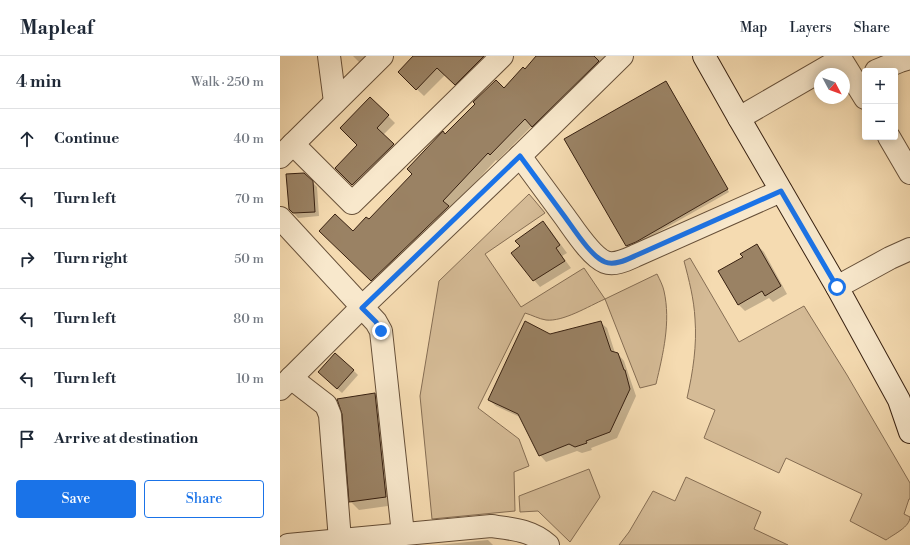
<!DOCTYPE html>
<html lang="en">
<head>
<meta charset="utf-8">
<style>
	:root { --surface:#fff; --page:#f6f6f7; --text:#1f2937; --muted:#747a83; --line:#e0e1e3; --accent:#1a73e8 }
	body { margin:0; font-family:"Libre Bodoni",serif; background:var(--page); color:var(--text) }
	.controls { position:absolute; right:12px; top:12px; display:grid; overflow:hidden; border-radius:4px; box-shadow:0 2px 10px #0003 }
	.controls button { width:36px; height:36px; display:grid; place-items:center; padding:0; border:0; border-bottom:1px solid var(--line); background:var(--surface); color:var(--text); font:20px sans-serif }
	.compass { position:absolute; left:534px; top:12px; width:36px; height:36px; border-radius:50%; background:var(--surface); box-shadow:0 2px 10px #0003; rotate:131deg }
	.stop { position:absolute; width:12px; height:12px; margin:-9px; border:3px solid #1a73e8; border-radius:50%; background:#fff }
	.stop.end { background:#1a73e8; border-color:#fff; box-shadow:0 1px 4px #0008 }
	.list { margin:0; padding:0; list-style:none }
	h2 { display:flex; justify-content:space-between; align-items:center; height:52px; margin:0; padding:0 16px; font-size:17px }
	h2 small { font-size:13px; font-weight:400; color:var(--muted) }
	.list li { display:grid; grid-template-columns:26px 1fr auto; gap:12px; align-items:center; box-sizing:border-box; height:60px; padding:0 16px; border-top:1px solid var(--line) }
	.list b { display:block; font-size:15px; white-space:nowrap }
	.list em { font-size:13px; font-style:normal; color:var(--muted) }
	.actions { display:flex; gap:8px; padding:12px 16px }
	.actions a { flex:1; padding:9px 0; border:1px solid var(--accent); border-radius:4px; text-align:center; font-size:14px; color:var(--accent) }
	.actions .main { background:var(--accent); color:#fff }
	.icon { flex:none; width:22px; height:22px; fill:none; stroke:currentColor; stroke-width:2; stroke-linecap:round; stroke-linejoin:round }
	.map { position:relative; flex:none; width:630px; height:489px; overflow:hidden }
	header { display:flex; align-items:center; gap:24px; box-sizing:border-box; height:56px; padding:0 20px; background:var(--surface); border-bottom:1px solid var(--line) }
	header strong { font-size:19px }
	nav { display:flex; gap:22px; margin-inline-start:auto; font-size:14px }
	main { display:flex }
	aside { flex:1; background:var(--surface) }
	.map>svg:first-child { display:block }
	.green { fill:#d5bb96; stroke:#866e54 }
	.shadow { fill:#0003 }
	.building { fill:#9a8264; stroke:#382111 }
	.lines { fill:none; stroke-linecap:round; stroke-linejoin:round }
	.street-casing { stroke:#675039; stroke-width:24 }
	.secondary-casing { stroke:#382111; stroke-width:24 }
	.street { stroke:#f8e8cc; stroke-width:22 }
	.secondary { stroke:#f8e8cc; stroke-width:22 }
	.route { stroke:#1a73e8; stroke-width:5 }
</style>
</head>
<body>
<header>
<strong>Mapleaf</strong>
<nav><a>Map</a><a>Layers</a><a>Share</a></nav>
</header>
<main>
<aside>
<h2>4 min<small>Walk · 250 m</small></h2>
<ul class="list">
<li><svg class="icon" aria-label="ahead" viewBox="0 0 24 24"><path d="M12 20V5M6 11l6-6 6 6"/></svg><div><b>Continue</b></div><em>40 m</em></li>
<li><svg class="icon" aria-label="left" viewBox="0 0 24 24"><path d="M17 20v-9H6M10 6l-5 5 5 5"/></svg><div><b>Turn left</b></div><em>70 m</em></li>
<li><svg class="icon" aria-label="right" viewBox="0 0 24 24"><path d="M7 20v-9h11M14 6l5 5-5 5"/></svg><div><b>Turn right</b></div><em>50 m</em></li>
<li><svg class="icon" aria-label="left" viewBox="0 0 24 24"><path d="M17 20v-9H6M10 6l-5 5 5 5"/></svg><div><b>Turn left</b></div><em>80 m</em></li>
<li><svg class="icon" aria-label="left" viewBox="0 0 24 24"><path d="M17 20v-9H6M10 6l-5 5 5 5"/></svg><div><b>Turn left</b></div><em>10 m</em></li>
<li><svg class="icon" aria-label="arrive" viewBox="0 0 24 24"><path d="M6 21V4h12l-3 4 3 4H6"/></svg><div><b>Arrive at destination</b></div></li>
</ul>
<div class="actions"><a class="main">Save</a><a>Share</a></div>
</aside>
<div class="map">
<svg width="630" height="489" viewBox="0 0 630 489">
	<rect width="100%" height="100%" fill="#f5dbb1"/>
	<filter id="stains"><feTurbulence type="fractalNoise" baseFrequency=".005" numOctaves="4"/><feColorMatrix values="0 0 0 0 .2 0 0 0 0 .09 0 0 0 0 .02 0 0 0 .5 -.17"/></filter>
	<radialGradient id="worn" r=".72"><stop offset=".6" stop-color="#630" stop-opacity="0"/><stop offset="1" stop-color="#630" stop-opacity=".3"/></radialGradient>
	<g class="green">
		<path d="M249,138l6,7 10,12 -60,41 36,53 63,-39 21,31 52,-25c3,6 6,12 7,17 7,31 -1,63 -8,93l-16,4 -35,-89c-16,7 -42,23 -59,21 -7,-1 -14,-5 -21,-7l-47,95 41,31 10,27 -15,6 1,39 -83,8 -12,-123 19,-115z"/>
		<path d="M410,202l49,84 65,-36 43,69 63,108v16h-1l-5,15 6,3c0,10 -16,17 -24,23l-36,-19 12,-27 -76,-36 -7,15 -75,-35 11,-28 -28,-12c6,-26 10,-53 8,-79 -1,-20 -6,-39 -11,-58z"/>
		<path d="M309,413l11,28 -30,45 -32,-31 -18,1 -1,-16z"/>
		<path d="M406,421l75,35 -7,17 34,16h-169l10,-13 24,-41 22,10z"/>
	</g>
	<g class="shadow">
		<path d="M73,0h29l-15,14z"/>
		<path d="M134,0h84l-36,35 -17,-16 -21,21 -25,-24z"/>
		<path d="M258,0h80l-78,77 -8,-7 -35,35 -1,-1 -117,127 -58,-56 32,2 16,-12 45,-47 31,-39 59,-46 21,-19z"/>
		<path d="M386,26l2,2 61,108 -90,51 -10,5 -2,-2z"/>
		<path d="M90,42l25,25 -12,12 17,17 -40,40 -24,-24 23,-23z"/>
		<path d="M24,118l13,13 2,29 -21,2 -8,-9z"/>
		<path d="M263,167l7,7 17,23 -5,3 9,12 -31,19 -6,-7 -13,-34z"/>
		<path d="M477,189l7,7 23,42 -14,8 -4,-4 -24,13 -7,-7 6,-46z"/>
		<path d="M320,266l7,6 8,25 3,1 6,7 12,35 -19,42 -26,10 1,2 -10,3 -5,-2 -31,11 -6,-7 -18,-37 -26,-12 -7,-6 61,-64z"/>
		<path d="M73,314l5,5 -16,18 -18,-16z"/>
		<path d="M95,338l9,9 11,102 -36,5 -9,-9z"/>
		<path d="M208,484l5,5h-56z"/>
	</g>
	<g class="building">
		<path d="M133,0h71l-29,29 -18,-17 -21,22 -18,-18z"/>
		<path d="M256,0h58l5,5 -67,66 -7,-8 -35,36 -2,-2 -45,48 6,5 -78,75 -52,-50 16,-17 18,17 13,-14 3,2 43,-45 -5,-5 36,-38 2,3 30,-30 -2,-2 23,-22 8,8 19,-21 2,2z"/>
		<path d="M386,25l62,108 -92,53 -10,4 -62,-107z"/>
		<path d="M90,41l19,18 -12,13 17,16 -42,41 -17,-17 22,-23 -17,-17z"/>
		<path d="M24,117l9,8 2,31 -22,1 -4,-4 -3,-35z"/>
		<path d="M263,165l17,24 -4,3 9,13 -32,20 -22,-28 9,-7 -5,-5z"/>
		<path d="M477,188l24,42 -16,10 -3,-5 -24,14 -20,-34 25,-14 -3,-3z"/>
		<path d="M245,265l25,13 51,-13 10,30 7,2 6,17h1l5,19 -20,43 -24,9 1,2 -12,4 -6,-3 -30,12 -21,-42 -30,-14z"/>
		<path d="M55,297l19,17 -17,19 -19,-17z"/>
		<path d="M95,337l11,104 -37,5 -7,-88 -5,-15z"/>
	</g>
	<g class="lines">
		<defs>
			<g id="street">
				<path d="M49,0l6,46"/>
				<path d="M559,0l26,42"/>
				<path d="M596,15l24,-10 10,-3"/>
				<path d="M459,62l102,-59"/>
				<path d="M609,81l21,36"/>
				<path d="M13,88l59,59 150,-147"/>
				<path d="M240,100c14,19 28,38 42,57 10,13 28,43 43,49 10,4 23,-3 32,-7l144,-64"/>
				<path d="M0,101l102,-101"/>
				<path d="M0,162l96,104 5,9 22,203"/>
				<path d="M557,231l53,-29 20,-9"/>
				<path d="M11,322l35,27 4,10 10,125"/>
				<path d="M0,333l82,-82 158,-151 102,-100"/>
				<path d="M8,489l203,-19c22,3 40,4 57,19"/>
			</g>
			<path id="secondary" d="M424,0l35,62 98,169 62,113 11,32"/>
		</defs>
		<use href="#street" class="street-casing"/>
		<use href="#secondary" class="secondary-casing"/>
		<use href="#street" class="street"/>
		<use href="#secondary" class="secondary"/>
	</g>
	<g class="lines">
		<path class="route" d="M101,275l-5,-9 -14,-14 158,-152c14,19 28,38 42,57 10,13 28,43 43,49 10,4 23,-3 32,-7l144,-64 56,96"/>
	</g>
	<rect width="100%" height="100%" filter="url(#stains)"/>
	<rect width="100%" height="100%" fill="url(#worn)"/>
</svg>
<div class="controls">
<button>+</button>
<button>−</button>
</div>
<svg class="compass" viewBox="-18 -18 36 36"><path d="M0-13l5 13h-10z" fill="#e53935"/><path d="M0 13l5-13h-10z" fill="#747a83"/></svg>
<div class="stop" style="left:557px;top:231px"></div>
<div class="stop end" style="left:101px;top:275px"></div>
</div>
</main>
</body>
</html>
